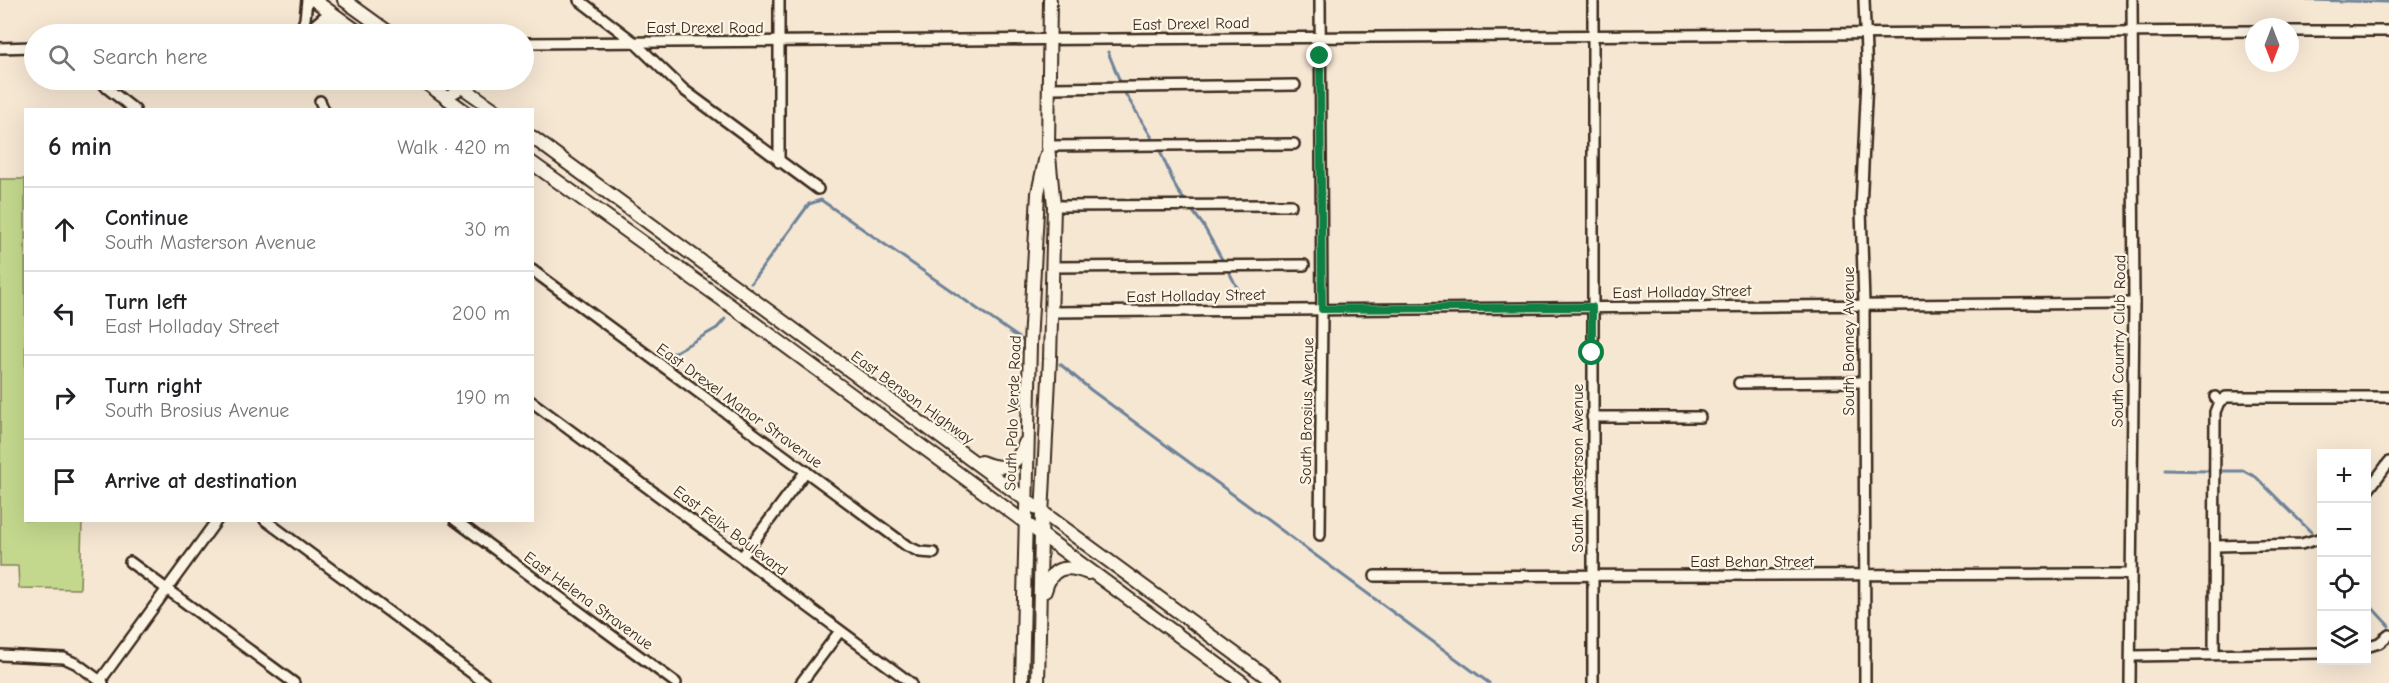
<!DOCTYPE html>
<html lang="en">
<head>
<meta charset="utf-8">
<style>
	:root { --surface:#fff; --page:#f2f2f2; --text:#202124; --muted:#757577; --line:#e0e0e0 }
	body { margin:0; font-family:"Comic Neue",sans-serif; background:var(--page); color:var(--text) }
	.controls { position:absolute; right:18px; bottom:18px; display:grid; overflow:hidden; border-radius:0px; box-shadow:0 6px 24px #0002 }
	.controls button { width:54px; height:54px; display:grid; place-items:center; padding:0; border:0; border-bottom:2px solid var(--line); background:var(--surface); color:var(--text); font:30px sans-serif }
	.compass { position:absolute; left:2245px; top:18px; width:54px; height:54px; border-radius:50%; background:var(--surface); box-shadow:0 6px 24px #0002; rotate:180deg }
	.stop { position:absolute; width:18px; height:18px; margin:-14px; border:4px solid #0b8043; border-radius:50%; background:#fff }
	.stop.end { background:#0b8043; border-color:#fff; box-shadow:0 2px 6px #0008 }
	.list { margin:0; padding:0; list-style:none }
	h2 { display:flex; justify-content:space-between; align-items:center; height:78px; margin:0; padding:0 24px; font-size:26px }
	h2 small { font-size:20px; font-weight:400; color:var(--muted) }
	.list li { display:grid; grid-template-columns:39px 1fr auto; gap:18px; align-items:center; box-sizing:border-box; height:84px; padding:0 24px; border-top:2px solid var(--line) }
	.list b { display:block; font-size:22px; white-space:nowrap }
	.list p { margin:0; font-size:20px; white-space:nowrap; color:var(--muted) }
	.list em { font-size:20px; font-style:normal; color:var(--muted) }
	.icon { flex:none; width:33px; height:33px; fill:none; stroke:currentColor; stroke-width:2; stroke-linecap:round; stroke-linejoin:round }
	.map { position:relative; flex:none; width:2389px; height:683px; overflow:hidden }
	.search { position:absolute; background:var(--surface); box-shadow:0 6px 24px #0002; left:24px; top:24px; width:510px; height:66px; display:flex; align-items:center; gap:15px; box-sizing:border-box; padding:0 21px; border-radius:33px; color:var(--muted); font-size:22px }
	.panel { position:absolute; background:var(--surface); box-shadow:0 6px 24px #0002; left:24px; top:108px; width:510px; height:414px; border-radius:0px }
	.map>svg:first-child { display:block }
	.green { fill:#c3d88d; stroke:#7f8156; stroke-width:1.5 }
	.lines { fill:none; stroke-linecap:round; stroke-linejoin:round }
	.stream { stroke:#6e8399; stroke-width:3 }
	.minor-casing { stroke:#3b2a1e; stroke-width:14 }
	.major-casing { stroke:#3b2a1e; stroke-width:16 }
	.minor { stroke:#fcf5e5; stroke-width:9 }
	.major { stroke:#fcf5e5; stroke-width:12 }
	.route { stroke:#0b8043; stroke-width:8 }
	.labels { text-anchor:middle; stroke-width:4.5; stroke-linejoin:round; paint-order:stroke }
	.street-label { font-size:16px; fill:#3b2a1e; stroke:#fcf5e5 }
</style>
</head>
<body>
<div class="map">
<svg width="2389" height="683" viewBox="0 0 2389 683">
	<rect width="100%" height="100%" fill="#f6e7d3"/>
	<filter id="ink" filterUnits="userSpaceOnUse"><feTurbulence type="fractalNoise" baseFrequency=".0167" numOctaves="2"/><feDisplacementMap in="SourceGraphic" scale="12" xChannelSelector="R" yChannelSelector="G"/><feConvolveMatrix kernelMatrix="1 2 1 2 8 2 1 2 1" color-interpolation-filters="sRGB"/></filter>
	<g filter="url(#ink)">
		<path class="green" d="M0,179h25l1,341 56,1 -2,68 -61,-1 -1,-22h-18z"/>
		<g class="lines">
			<g class="stream">
				<path d="M2307,0l82,2"/>
				<path d="M1108,52l13,32"/>
				<path d="M1123,90l37,61 17,39 26,35 21,38"/>
				<path d="M1227,268l15,29"/>
				<path d="M751,283l58,-79 12,-4 204,142"/>
				<path d="M670,355l47,-27 8,-9"/>
				<path d="M1060,364l31,26 398,293"/>
				<path d="M2164,470l43,1"/>
				<path d="M2223,471h21l12,6 55,55"/>
				<path d="M2320,551l2,1"/>
				<path d="M2366,601l23,25"/>
			</g>
			<defs>
				<g id="minor">
					<path d="M579,0l55,42 50,48 134,99"/>
					<path d="M779,0v162"/>
					<path d="M1593,0v683"/>
					<path d="M1864,0l3,79 -6,130 3,95 1,379"/>
					<path d="M2290,31h99"/>
					<path d="M300,33l5,-14 2,-19"/>
					<path d="M297,34l9,-2 18,-15 15,4"/>
					<path d="M524,43l1730,-12"/>
					<path d="M0,48l34,-1"/>
					<path d="M100,80l7,8 28,22"/>
					<path d="M1051,88l244,-3"/>
					<path d="M447,97l16,-9 7,-8"/>
					<path d="M320,101l4,9"/>
					<path d="M1048,146l246,-2"/>
					<path d="M1054,206l237,-1"/>
					<path d="M1053,267l251,-2"/>
					<path d="M532,270l375,276 13,6 14,1"/>
					<path d="M1051,312l1083,-9"/>
					<path d="M1739,383l123,-1"/>
					<path d="M2215,397l4,5 7,-5h163"/>
					<path d="M532,402l379,281"/>
					<path d="M1592,417h108"/>
					<path d="M2366,493l23,-31"/>
					<path d="M265,520l220,163"/>
					<path d="M455,520l221,163"/>
					<path d="M1320,535l2,-226 -2,-309"/>
					<path d="M2215,546l86,-2 21,-6"/>
					<path d="M742,557l64,-86"/>
					<path d="M130,562l164,121"/>
					<path d="M1375,576l754,-2"/>
					<path d="M2366,647l13,-4 10,-8"/>
					<path d="M2214,653l1,-241 4,-10"/>
					<path d="M0,655l64,3 13,6 26,19"/>
					<path d="M2131,656l191,-3"/>
					<path d="M100,681l117,-161"/>
					<path d="M801,683l39,-52"/>
					<path d="M2130,683l4,-380 -2,-303"/>
				</g>
				<g id="major">
					<path d="M314,0l47,34"/>
					<path d="M344,0l47,34"/>
					<path d="M422,80l41,30"/>
					<path d="M452,80l43,30"/>
					<path d="M532,137l743,546"/>
					<path d="M532,163l191,137 520,383"/>
					<path d="M981,462c24,10 35,5 44,-19"/>
					<path d="M1045,591c6,-24 20,-27 43,-18"/>
					<path d="M1022,683l8,-339 8,-151 8,-37"/>
					<path d="M1038,683l3,-148 9,-176 4,-153 -6,-60 2,-146"/>
				</g>
			</defs>
			<use href="#minor" class="minor-casing"/>
			<use href="#major" class="major-casing"/>
			<use href="#minor" class="minor"/>
			<use href="#major" class="major"/>
		</g>
	</g>
	<g class="lines" filter="url(#ink)">
		<path class="route" d="M1320,56l2,253 270,-2v46"/>
	</g>
	<g class="labels">
		<g class="street-label">
			<text transform="translate(1191 23) rotate(-1)" y="6">East Drexel Road</text>
			<text x="705" y="33">East Drexel Road</text>
			<text transform="translate(1682 291) rotate(-1)" y="6">East Holladay Street</text>
			<text transform="translate(1196 295) rotate(-1)" y="6">East Holladay Street</text>
			<text transform="translate(1848 341) rotate(-90)" y="6">South Bonney Avenue</text>
			<text transform="translate(2118 341) rotate(-89)" y="6">South Country Club Road</text>
			<text transform="translate(913 397) rotate(36)" y="6">East Benson Highway</text>
			<text transform="translate(740 405) rotate(36)" y="6">East Drexel Manor Stravenue</text>
			<text transform="translate(1306 411) rotate(-89)" y="6">South Brosius Avenue</text>
			<text transform="translate(1012 413) rotate(-88)" y="6">South Palo Verde Road</text>
			<text transform="translate(1577 468) rotate(-90)" y="6">South Masterson Avenue</text>
			<text transform="translate(731 530) rotate(37)" y="6">East Felix Boulevard</text>
			<text x="1752" y="567">East Behan Street</text>
			<text transform="translate(589 600) rotate(36)" y="6">East Helena Stravenue</text>
		</g>
	</g>
</svg>
<div class="controls">
<button>+</button>
<button>−</button>
<button><svg class="icon" aria-label="locate" viewBox="0 0 24 24"><circle cx="12" cy="12" r="6"/><path d="M12 2v4M12 18v4M2 12h4M18 12h4"/></svg></button>
<button><svg class="icon" aria-label="layers" viewBox="0 0 24 24"><path d="M12 4l9 5-9 5-9-5zM3 14l9 5 9-5"/></svg></button>
</div>
<svg class="compass" viewBox="-18 -18 36 36"><path d="M0-13l5 13h-10z" fill="#e53935"/><path d="M0 13l5-13h-10z" fill="#757577"/></svg>
<div class="stop" style="left:1592px;top:353px"></div>
<div class="stop end" style="left:1320px;top:56px"></div>
<div class="search"><svg class="icon" aria-label="search" viewBox="0 0 24 24"><circle cx="10" cy="10" r="6"/><path d="M15 15l6 6"/></svg>Search here</div>
<section class="panel">
<h2>6 min<small>Walk · 420 m</small></h2>
<ul class="list">
<li><svg class="icon" aria-label="ahead" viewBox="0 0 24 24"><path d="M12 20V5M6 11l6-6 6 6"/></svg><div><b>Continue</b><p>South Masterson Avenue</p></div><em>30 m</em></li>
<li><svg class="icon" aria-label="left" viewBox="0 0 24 24"><path d="M17 20v-9H6M10 6l-5 5 5 5"/></svg><div><b>Turn left</b><p>East Holladay Street</p></div><em>200 m</em></li>
<li><svg class="icon" aria-label="right" viewBox="0 0 24 24"><path d="M7 20v-9h11M14 6l5 5-5 5"/></svg><div><b>Turn right</b><p>South Brosius Avenue</p></div><em>190 m</em></li>
<li><svg class="icon" aria-label="arrive" viewBox="0 0 24 24"><path d="M6 21V4h12l-3 4 3 4H6"/></svg><div><b>Arrive at destination</b></div></li>
</ul>
</section>
</div>
</body>
</html>
